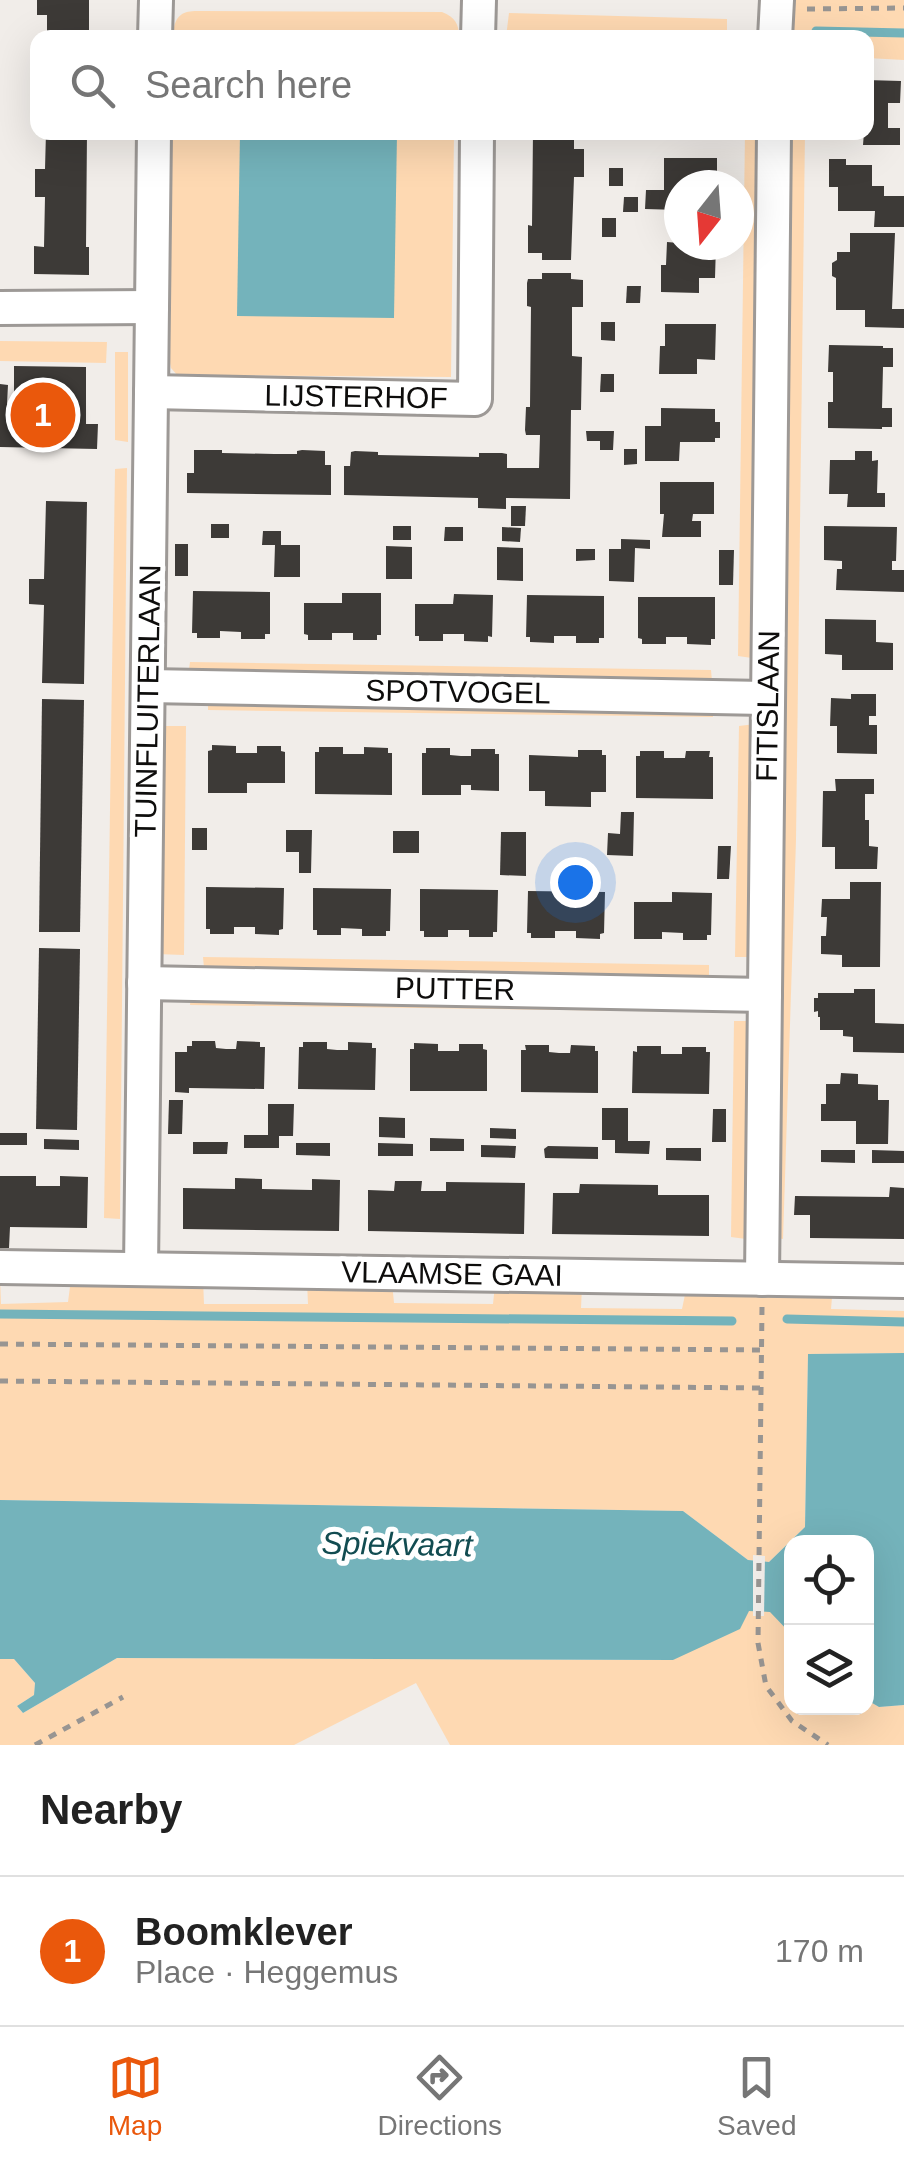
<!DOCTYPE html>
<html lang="en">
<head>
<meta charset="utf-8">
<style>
	:root { --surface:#fff; --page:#f6f6f6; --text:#222; --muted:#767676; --line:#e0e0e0; --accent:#ea580c }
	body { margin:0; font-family:Helvetica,sans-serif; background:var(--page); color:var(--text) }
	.controls { position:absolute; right:30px; bottom:30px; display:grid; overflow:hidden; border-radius:20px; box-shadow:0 10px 40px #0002 }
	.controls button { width:90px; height:90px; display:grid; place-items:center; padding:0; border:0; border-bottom:2px solid var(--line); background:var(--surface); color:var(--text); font:50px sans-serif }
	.compass { position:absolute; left:664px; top:170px; width:90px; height:90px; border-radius:50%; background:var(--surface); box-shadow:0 10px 40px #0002; rotate:197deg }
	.you { position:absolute; left:575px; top:882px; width:35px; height:35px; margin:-25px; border:8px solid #fff; border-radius:50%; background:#1a73e8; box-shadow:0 0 0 15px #1a73e833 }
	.badge { display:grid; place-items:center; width:65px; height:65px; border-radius:50%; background:var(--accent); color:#fff; font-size:32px; font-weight:700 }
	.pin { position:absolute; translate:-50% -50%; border:5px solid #fff; box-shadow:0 2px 10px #0006 }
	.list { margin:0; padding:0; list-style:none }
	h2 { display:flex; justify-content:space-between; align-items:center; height:130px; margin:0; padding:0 40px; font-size:42px }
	h2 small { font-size:32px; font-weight:400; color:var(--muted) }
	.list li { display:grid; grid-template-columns:65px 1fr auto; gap:30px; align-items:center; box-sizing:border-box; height:150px; padding:0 40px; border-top:2px solid var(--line) }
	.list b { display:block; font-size:38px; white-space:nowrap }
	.list p { margin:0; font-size:32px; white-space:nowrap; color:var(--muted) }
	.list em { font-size:32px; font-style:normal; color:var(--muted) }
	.icon { flex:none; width:55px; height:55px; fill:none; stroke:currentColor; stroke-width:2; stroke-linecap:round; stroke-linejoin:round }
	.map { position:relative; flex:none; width:904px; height:1745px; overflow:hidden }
	.search { position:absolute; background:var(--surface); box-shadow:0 10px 40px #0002; left:30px; right:30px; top:30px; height:110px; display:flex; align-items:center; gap:25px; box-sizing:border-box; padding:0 35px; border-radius:20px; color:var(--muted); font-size:38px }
	.sheet { height:280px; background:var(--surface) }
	nav { display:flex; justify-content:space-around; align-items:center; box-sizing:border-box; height:140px; border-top:2px solid var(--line); background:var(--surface); font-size:28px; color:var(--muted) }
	nav a { display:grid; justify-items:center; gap:5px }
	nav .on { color:var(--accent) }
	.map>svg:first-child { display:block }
	.green { fill:#fed9b2 }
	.water { fill:#74b3bb }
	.pier { fill:#f1ede9 }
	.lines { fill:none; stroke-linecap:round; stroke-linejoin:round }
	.stream { stroke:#74b3bb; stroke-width:9 }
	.building { fill:#3d3a37 }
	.street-casing { stroke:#9d9996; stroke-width:38 }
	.path { stroke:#989592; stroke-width:5; stroke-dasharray:8 8; stroke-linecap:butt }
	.street { stroke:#fff; stroke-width:32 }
	.labels { text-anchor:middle; stroke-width:10; stroke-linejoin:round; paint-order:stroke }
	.street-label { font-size:30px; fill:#0e0d0c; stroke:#fff }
	.water-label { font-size:32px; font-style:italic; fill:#124c51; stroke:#fff }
</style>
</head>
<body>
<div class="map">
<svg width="904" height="1745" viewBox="0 0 904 1745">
	<rect width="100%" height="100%" fill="#f1ede9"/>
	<g class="green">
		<path d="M786,0h118v60l-37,-2 -1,-20h-80z"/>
		<path d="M202,11l240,1c13,5 17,12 17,25l-288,1 1,-11h2c4,-16 14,-16 28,-16z"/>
		<path d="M509,13l218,6v18h-221z"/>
		<path d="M759,132l-7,526 -14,-2 7,-523z"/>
		<path d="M805,132l-9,708 -13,399 -11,-2 12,-1104z"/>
		<path d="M163,133h291l-3,244 -262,-2 -3,4 -8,-3 -7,-8 -4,-21 2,-107z"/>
		<path d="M0,341l107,1 -1,21 -106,-2z"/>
		<path d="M115,352h13v90l-13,-2z"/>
		<path d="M127,468l-7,751 -16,-1 11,-749z"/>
		<path d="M190,662l521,8 1,11 -524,-5z"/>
		<path d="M208,697l504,6 1,14 -505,-7z"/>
		<path d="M755,724l-5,233h-15l4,-231z"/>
		<path d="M157,726h29l-2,229 -28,-1z"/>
		<path d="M203,957l506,8v12l-505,-9z"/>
		<path d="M191,995l517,4 1,13 -519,-7z"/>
		<path d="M734,1021h17l-5,218 -15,-2z"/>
		<path d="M0,1276l1,28 67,-2 3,-23h132l1,25h104l-1,-22h85l2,21 99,1 2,-19 87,1 -1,22 101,1 5,-24 146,1 -2,23 73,2v42l-96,1 -3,173 -36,35 -21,-2 -65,-49 -683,-11z"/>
		<path d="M749,1611h21l21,23 1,74h74l1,-8 12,7 25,-2v40h-454l-34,-62 -122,62h-294v-86h14l21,24 -1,12 -17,11 6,7 94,-55 556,2z"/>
	</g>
	<g class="water">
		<path d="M240,133h157l-3,185 -157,-2z"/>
		<path d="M904,1353v352l-25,2 -12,-7 -1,-158h-74l-1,92 -21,-22 -21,-1 -9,18 -67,31 -556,-2 -94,55 -6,-7 17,-11 1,-12 -21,-24h-14v-159l683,11 65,49 21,2 36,-35 3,-173z"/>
	</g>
	<path class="pier" d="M753,1555l12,1 -1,60h-11z"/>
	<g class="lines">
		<g class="stream">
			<path d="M816,31l88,2"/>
			<path d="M0,1314l732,7"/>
			<path d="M787,1319l117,3"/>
		</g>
	</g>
	<g class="building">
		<path d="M37,0h52v38h-42v-23h-10z"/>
		<path d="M866,80l35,1 -1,22h-12v25h12v17h-37l1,-13h2z"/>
		<path d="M46,132h41l-1,115h3v28l-55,-1v-28l10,1 1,-50h-10v-28h10z"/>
		<path d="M533,132h41v17h10v28h-10l-3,83h-29v-7h-14v-28l4,1z"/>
		<path d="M664,158h53v27h-38v25l-34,-1 1,-19h18z"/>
		<path d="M829,159h17v6h26v21h12v10h20v31h-30l1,-16h-37v-24h-9z"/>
		<rect x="609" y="168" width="14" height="18"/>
		<path d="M624,197h14v15h-15z"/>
		<rect x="602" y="218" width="14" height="19"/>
		<path d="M850,233h45l-3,76h12v19l-39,-1v-17h-29v-32l-4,-2v-13l5,-3v-8h13z"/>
		<path d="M667,242l12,1v2h37l-1,33h-16v15l-38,-1v-27h5z"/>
		<path d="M542,273h29v6l12,1v27h-11v49l10,1 -1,53h-10l-1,89 -64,-1v11l-28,-1v-10l-134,-3v-29h6l1,-14 4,-1 23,1v3l101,2v-4h23l5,1v14h32l1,-33h-14l-1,-5 1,-23h4l1,-100 -4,-1v-23l1,-4h14z"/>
		<path d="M627,286h14l-1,17h-14z"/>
		<path d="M601,322h14v19l-14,-1z"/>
		<path d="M665,324h51l-1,36 -18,-1v15h-38l1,-28h5z"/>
		<path d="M829,345l54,1v2h10v19h-10l-1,41h10v19h-10v2l-54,-1v-26h5v-30h-5z"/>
		<path d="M14,366l72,1v57h12l-1,25 -97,-2v-63l8,1 -1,19h7z"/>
		<path d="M601,374h13v18h-14z"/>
		<path d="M661,408l54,1v13h5v16h-5v4h-35l-1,19h-34v-35h16z"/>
		<path d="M586,431h28l-1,19h-13v-9h-13z"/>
		<path d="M624,449h13v15l-13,1z"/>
		<path d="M194,450h28v3l52,1h23v-3l5,-1 23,1v14h6v30l-144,-2v-20h7z"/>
		<path d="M855,451h17v10l6,-1 -1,33h8v14h-38l1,-13h-19l1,-34h25z"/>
		<path d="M660,482h54v32h-21l-1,7h9v16h-39l2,-23h-4z"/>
		<path d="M46,501l41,1 -3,182 -42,-1 2,-78 -15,-1v-25h15z"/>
		<path d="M511,506h15l-1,20h-14z"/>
		<rect x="211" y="524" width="18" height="14"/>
		<rect x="393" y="526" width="18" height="14"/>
		<path d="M824,526l73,1 -1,34h-4v9h12v22l-68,-2 1,-21h5v-8l-18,-1z"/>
		<path d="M445,527h18v14h-19z"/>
		<path d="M502,527l19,1 -1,14 -18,-1z"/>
		<path d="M263,531h18v14h19v32h-26l1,-32h-13z"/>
		<path d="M621,539l29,1v9l-15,-1 -1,34 -25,-1v-32h12z"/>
		<rect x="175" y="544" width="13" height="32"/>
		<path d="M386,546l26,1v32h-26z"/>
		<path d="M497,547l26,1v33l-26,-1z"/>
		<path d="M576,549h19v11l-19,1z"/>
		<path d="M719,550h15l-1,35h-14z"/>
		<path d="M193,591l77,1v42h-5v5h-24v-7l-21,-1v7h-23v-5h-5z"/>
		<path d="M342,593h39v42h-4v5h-24v-7h-21v7h-24v-5l-4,-1v-31h38z"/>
		<path d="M454,594l39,1 -1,42 -4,-1v6l-24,-1v-7h-21v7h-24v-5h-4v-32h38z"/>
		<path d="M527,595l77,1v42h-5v5h-23v-7h-22v7l-24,-1v-5h-4z"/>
		<path d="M638,597h77v42h-4v6l-24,-1v-7h-21v7h-24v-5l-4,-1z"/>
		<path d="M825,619l51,1v22l17,1v27h-51v-15l-17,-1z"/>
		<path d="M851,694h25v22h-7v9h8v29l-40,-1v-27h-7l1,-28 20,1z"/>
		<path d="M42,699l42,1 -4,232h-41z"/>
		<path d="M212,745l24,1v7h21v-7h24v5l4,1v31h-38v10h-39v-42l4,-1z"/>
		<path d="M319,747h24v7h21v-7l24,1v5h4v42l-77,-1v-42h4z"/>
		<path d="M426,748h24v7l11,1h10v-7h24v5h4v37l-28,-1v-5h-10v10h-39v-42h4z"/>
		<path d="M578,750h24v5h4v37h-15v15l-46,-1v-15h-16v-36l49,2z"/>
		<path d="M640,751h24v7h21l1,-7h24l-1,6h4v42l-77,-1v-42h4z"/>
		<path d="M835,779h39v15h-9v26h4v26l9,1 -1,22h-42v-22h-13l1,-56h13z"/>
		<path d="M621,812h13l-1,44 -26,-1 1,-22 12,1z"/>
		<rect x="192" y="828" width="15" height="22"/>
		<path d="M286,830h26l-1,43h-12v-21h-13z"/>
		<rect x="393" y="831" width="26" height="22"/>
		<path d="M501,832h25v44l-26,-1z"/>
		<path d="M718,846h13l-2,33h-12z"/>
		<path d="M850,882h31l-1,85h-38v-12l-21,-1v-18h5l1,-19h-6l1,-18h28z"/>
		<path d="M206,887l78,1 -1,41 -4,1v5l-24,-1v-7h-21v7h-24v-5h-4z"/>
		<path d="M313,888l78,1 -1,42h-4v5h-24v-7l-21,-1v7h-24v-5h-4z"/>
		<path d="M420,889l78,1 -1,42h-4v5h-24v-7h-21v7h-24v-6h-4z"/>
		<path d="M528,891l77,1 -1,41 -4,1v5l-24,-1v-7h-21v7h-24v-5h-4z"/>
		<path d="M672,892l40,1 -1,42h-4v5h-24v-7l-21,-1v7h-28v-37h38z"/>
		<path d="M39,948l41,1 -3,181 -41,-1z"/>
		<path d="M854,989h21v34l29,1v29l-51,-1v-15l-10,-1v-6h-23v-13h-2v-6l-4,1v-14h4v-5h36z"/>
		<path d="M192,1041h23l1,7 10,1h10l1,-8 23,1v5h5l-1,42 -75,-1v5l-14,-1v-40h12v-6h5z"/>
		<path d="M303,1042h24v7l10,1h11v-8l24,1v5h4l-1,42 -77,-1 1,-42h4z"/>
		<path d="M414,1043l24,1v7h21v-7h24v5l4,1v41h-77v-42h4z"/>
		<path d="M525,1045h24v7l10,1h11l1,-8 24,1v5h3v42l-77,-1v-42h5z"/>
		<path d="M637,1046h24v8h21v-7h24v5h4l-1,42 -77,-1 1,-42 4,1z"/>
		<path d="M841,1073l17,1v10l20,1v15h11l-1,44h-32v-23h-35v-17h5v-20h14z"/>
		<path d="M169,1100h14l-1,34h-14z"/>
		<path d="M268,1104h26l-1,32h-14v12h-35v-13h24z"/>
		<path d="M602,1108h26v33h22l-1,13 -34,-1v-13h-13z"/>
		<path d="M713,1109h13v33h-14z"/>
		<path d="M379,1117l26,1v20l-26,-1z"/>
		<path d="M490,1128l26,1v10l-26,-1z"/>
		<rect x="0" y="1133" width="27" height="12"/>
		<path d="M430,1138l34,1v12h-34z"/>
		<path d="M44,1139l35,1v10l-35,-1z"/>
		<path d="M193,1142h35l-1,12h-34z"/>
		<path d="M296,1143h34v13l-34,-1z"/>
		<path d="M378,1143l35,1v12h-35z"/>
		<path d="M481,1145l35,1 -1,12 -34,-1z"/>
		<path d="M548,1146l50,1v12l-53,-1 -1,-9z"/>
		<path d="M666,1148h35v13l-35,-1z"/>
		<path d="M821,1150h34v13l-34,-1z"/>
		<path d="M872,1150l32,1v12h-32z"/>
		<path d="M0,1176h36v10h24v-10l28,1 -1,51 -77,-1 -1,21h-9z"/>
		<path d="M235,1178l27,1v10l50,1v-11l28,1 -1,51 -156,-2v-41l52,1z"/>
		<path d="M395,1181h27l-1,10h25v-9l79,1 -1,51 -156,-3v-41l26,1z"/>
		<path d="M580,1184l78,1v10h51v41l-157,-2 1,-41h26z"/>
		<path d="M890,1187l14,1v51l-94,-1v-23h-16l1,-19 94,1z"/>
	</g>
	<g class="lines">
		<defs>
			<g id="street">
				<path d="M155,38l1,-38"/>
				<path d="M478,38l1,-38"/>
				<path d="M775,38l2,-38"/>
				<path d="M0,308l152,-1"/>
				<path d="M151,392l324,7 2,-267"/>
				<path d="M148,686l620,12"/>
				<path d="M144,983l621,12"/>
				<path d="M0,1267l904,14"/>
				<path d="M141,1269l13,-1137"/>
				<path d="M762,1279l12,-1147"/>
			</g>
		</defs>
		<use href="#street" class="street-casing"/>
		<g class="path">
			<path d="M807,9l97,-1"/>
			<path d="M762,1307l-4,336 8,43 26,35 36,24"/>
			<path d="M0,1344l763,6"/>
			<path d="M0,1381l761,7"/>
			<path d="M35,1745l88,-48"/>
		</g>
		<use href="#street" class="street"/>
	</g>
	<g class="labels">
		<g class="street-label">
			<text transform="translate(356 397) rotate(1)" y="10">LIJSTERHOF</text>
			<text transform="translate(458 692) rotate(1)" y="10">SPOTVOGEL</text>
			<text transform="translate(148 701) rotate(-89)" y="10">TUINFLUITERLAAN</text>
			<text transform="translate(768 706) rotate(-89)" y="10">FITISLAAN</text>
			<text transform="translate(455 989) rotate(1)" y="10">PUTTER</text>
			<text transform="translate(452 1274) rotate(1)" y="10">VLAAMSE GAAI</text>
		</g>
		<g class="water-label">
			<text transform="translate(397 1544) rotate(1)" y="11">Spiekvaart</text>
		</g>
	</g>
</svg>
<div class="controls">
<button><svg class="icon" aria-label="locate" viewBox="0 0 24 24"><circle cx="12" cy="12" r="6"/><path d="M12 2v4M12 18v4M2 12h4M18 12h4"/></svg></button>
<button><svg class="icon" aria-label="layers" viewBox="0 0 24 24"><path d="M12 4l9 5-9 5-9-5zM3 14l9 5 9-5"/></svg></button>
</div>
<svg class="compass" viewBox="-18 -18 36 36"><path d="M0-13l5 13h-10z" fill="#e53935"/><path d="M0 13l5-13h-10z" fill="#767676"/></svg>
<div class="you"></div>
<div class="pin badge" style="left:43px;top:415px">1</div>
<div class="search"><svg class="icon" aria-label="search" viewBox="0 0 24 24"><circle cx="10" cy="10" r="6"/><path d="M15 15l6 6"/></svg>Search here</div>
</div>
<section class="sheet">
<h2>Nearby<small></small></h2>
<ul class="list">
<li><span class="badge">1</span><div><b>Boomklever</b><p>Place · Heggemus</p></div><em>170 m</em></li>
</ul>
</section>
<nav>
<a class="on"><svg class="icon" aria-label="map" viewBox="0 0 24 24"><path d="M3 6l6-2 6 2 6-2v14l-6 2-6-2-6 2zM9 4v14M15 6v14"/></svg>Map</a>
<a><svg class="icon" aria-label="directions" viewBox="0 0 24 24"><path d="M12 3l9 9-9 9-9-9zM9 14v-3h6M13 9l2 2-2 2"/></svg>Directions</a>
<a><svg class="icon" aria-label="saved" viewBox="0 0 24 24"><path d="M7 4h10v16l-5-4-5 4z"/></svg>Saved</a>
</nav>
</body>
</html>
